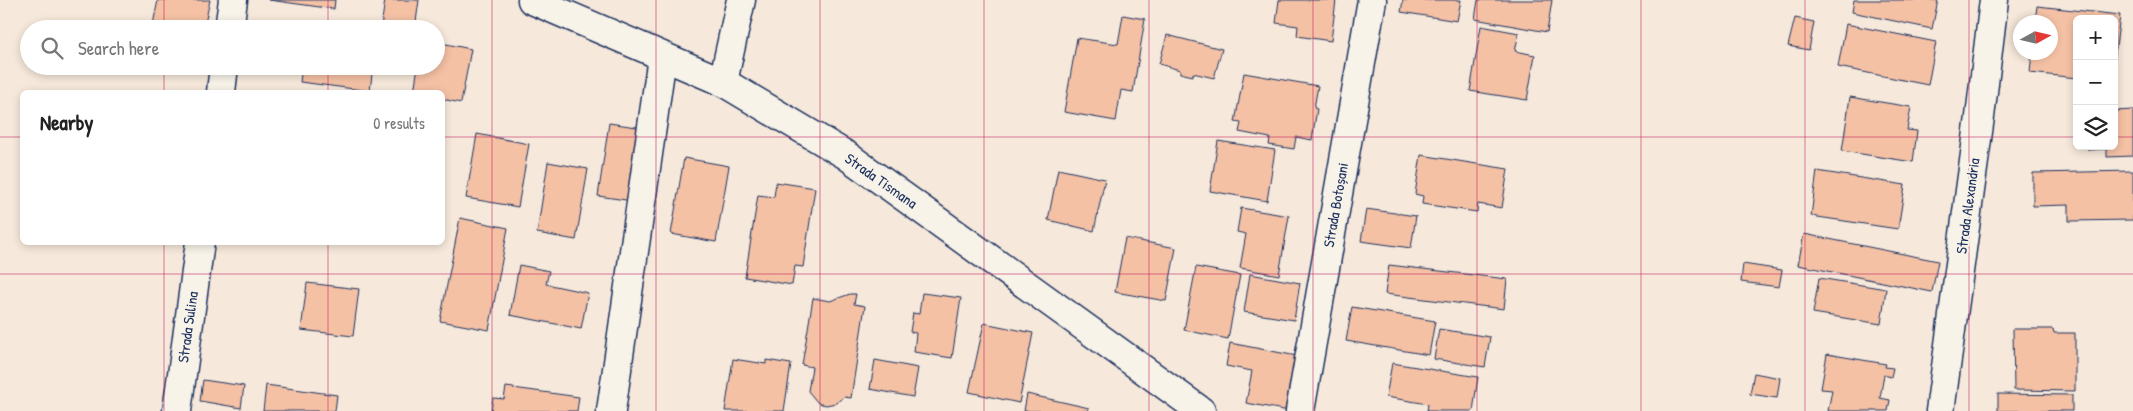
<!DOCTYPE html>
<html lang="en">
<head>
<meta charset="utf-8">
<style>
	:root { --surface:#fff; --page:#f6f6f6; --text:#222; --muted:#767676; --line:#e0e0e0 }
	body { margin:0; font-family:"Patrick Hand",sans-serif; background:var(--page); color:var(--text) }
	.controls { position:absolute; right:15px; top:15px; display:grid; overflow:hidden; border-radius:8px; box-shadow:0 2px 8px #0003 }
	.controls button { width:45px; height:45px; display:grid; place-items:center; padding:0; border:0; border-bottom:1px solid var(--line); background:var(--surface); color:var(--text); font:25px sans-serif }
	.compass { position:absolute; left:2013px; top:15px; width:45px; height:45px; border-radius:50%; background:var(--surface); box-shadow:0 2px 8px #0003; rotate:82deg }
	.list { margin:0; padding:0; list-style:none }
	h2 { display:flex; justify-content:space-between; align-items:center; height:65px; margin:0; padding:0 20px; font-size:21px }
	h2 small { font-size:16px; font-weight:400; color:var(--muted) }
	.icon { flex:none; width:28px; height:28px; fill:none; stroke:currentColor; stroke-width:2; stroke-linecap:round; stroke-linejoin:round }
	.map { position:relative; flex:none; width:2133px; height:411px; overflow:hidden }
	.search { position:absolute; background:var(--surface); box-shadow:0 2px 8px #0003; left:20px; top:20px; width:425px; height:55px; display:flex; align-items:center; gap:12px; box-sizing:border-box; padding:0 18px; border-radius:28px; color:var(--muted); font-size:19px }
	.panel { position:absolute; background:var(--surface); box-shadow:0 2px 8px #0003; left:20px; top:90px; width:425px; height:155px; border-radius:8px }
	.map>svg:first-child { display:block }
	.building { fill:#f4c1a5; stroke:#1b2f5e }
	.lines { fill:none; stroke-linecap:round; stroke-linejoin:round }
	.minor-casing { stroke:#1b2f5e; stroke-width:31 }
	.minor { stroke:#f7f3e8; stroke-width:28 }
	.grid { fill:none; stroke:#c2185b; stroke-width:1; stroke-opacity:0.55 }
	.labels { text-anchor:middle; stroke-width:4; stroke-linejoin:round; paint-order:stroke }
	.street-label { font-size:15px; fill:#1b2f5e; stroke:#f7f3e8 }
</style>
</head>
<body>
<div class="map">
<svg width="2133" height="411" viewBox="0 0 2133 411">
	<rect width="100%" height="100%" fill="#f6e9db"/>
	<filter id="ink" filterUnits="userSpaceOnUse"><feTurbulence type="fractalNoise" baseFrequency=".02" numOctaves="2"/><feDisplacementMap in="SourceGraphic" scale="10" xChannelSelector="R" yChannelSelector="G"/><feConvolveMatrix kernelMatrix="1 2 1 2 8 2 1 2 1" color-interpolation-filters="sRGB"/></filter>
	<g filter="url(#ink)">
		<g class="building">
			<path d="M158,0h52l-6,28 -52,1z"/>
			<path d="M269,0h66l-1,9z"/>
			<path d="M385,0h34l-4,29 -34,-2z"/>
			<path d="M1279,0h57l-5,41 -34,-5 1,-10 -22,-3z"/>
			<path d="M1403,0h58l-4,21 -56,-9z"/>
			<path d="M1478,0h74l-5,32 -72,-13z"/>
			<path d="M1854,0h84l-6,29 -80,-17z"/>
			<path d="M2037,6l83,9 -6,48v-44h-37v59l-47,-5 2,-21h18v-30h-15z"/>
			<path d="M1123,15l22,4 -12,73 -12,-2 -5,31 -52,-9 13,-74 41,6z"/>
			<path d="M1795,18l19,4 -5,28 -21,-4z"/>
			<path d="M1846,24l90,18 -8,43 -90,-18z"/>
			<path d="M1481,26l38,7 -4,18 20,4 -8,45 -57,-9z"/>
			<path d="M1167,35l55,14 -8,29 -21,-5v3l-13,-3v-3l-21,-6z"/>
			<path d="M436,42l35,7 -10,54 -19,-4v-7h-28l4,-26h18z"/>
			<path d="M302,66h71l-3,25 -70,-9z"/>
			<path d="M1244,73l74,13 -4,22 3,1 -5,31 -16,-3 -2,12 -25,-4 1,-7 -31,-6 2,-9 -6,-1z"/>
			<path d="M1850,97l61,10 -4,23 10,1 -4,31 -71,-11z"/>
			<path d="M2133,110v46l-26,1v-8l-19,1v-4h26v-35z"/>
			<path d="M609,123l41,6 -10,73 -42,-6z"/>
			<path d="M477,134l52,10 -11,63 -52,-9z"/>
			<path d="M1218,141l57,9 -8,51 -57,-10z"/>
			<path d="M1421,155l87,14 -6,39 -24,-4 -1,8 -55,-8 1,-8 -8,-2z"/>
			<path d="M684,158l45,8 -13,76 -45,-8z"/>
			<path d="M548,162l40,7 -12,71 -39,-7z"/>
			<path d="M1058,169l47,10 -11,52 -46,-11z"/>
			<path d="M1817,171l88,14 -7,44 -87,-13z"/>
			<path d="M2133,171v49l-64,1v-16l-36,1v-33z"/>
			<path d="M776,182l39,6 -12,79 -8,-1 -3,19 -47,-8 13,-82 16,2z"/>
			<path d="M1241,208l48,8 -10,59 -39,-7 6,-34 -9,-2z"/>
			<path d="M1366,209l50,7 -5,32 -50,-7z"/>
			<path d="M460,218l48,10 -19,102 -49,-9z"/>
			<path d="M1804,234l134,27 -6,31 -134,-27z"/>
			<path d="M1125,238l51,10 -10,53 -51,-9z"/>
			<path d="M1743,264l39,6 -3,17 -38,-5z"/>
			<path d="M519,265l30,6 -3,13 42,9 -7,36 -71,-14z"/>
			<path d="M1389,265l118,14 -3,30 -119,-15z"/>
			<path d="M1196,267l44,8 -12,64 -44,-9z"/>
			<path d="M1250,274l50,9 -6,37 -50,-8z"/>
			<path d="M1819,278l67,11 -5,35 -68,-11z"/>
			<path d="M307,283l52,6 -6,47 -52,-6z"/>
			<path d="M922,293l39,5 -9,60 -38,-6 2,-19 -6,-1 3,-19 6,1z"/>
			<path d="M850,294h6l-2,10 11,2 -14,92 -7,-1 -8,6 -10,2 -8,-2 -10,-12 4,-24 -10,-2 11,-67 17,3z"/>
			<path d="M1352,307l83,14 -6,34 -83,-14z"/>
			<path d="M984,323l49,10 -14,70 -50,-11z"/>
			<path d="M1439,329l51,8 -5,30 -51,-8z"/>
			<path d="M2013,329h40l1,4h21v58l-61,-1z"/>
			<path d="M1230,343l72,14 -13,54 -43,-8 6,-32 -26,-5z"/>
			<path d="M1827,354l59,10 -1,3 8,1 -2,9 -7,-2 -4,23 10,2 -2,11h-60l4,-21 -11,-1z"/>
			<path d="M733,359l33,5v-4l25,4 -7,47h-59z"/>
			<path d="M875,360l43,8 -5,29 -43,-8z"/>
			<path d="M1392,363l86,14 -5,34h-46l1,-7 -42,-7z"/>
			<path d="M1754,373l26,5 -3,20 -27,-4z"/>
			<path d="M203,380l41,6 -3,22 -41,-7z"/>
			<path d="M266,385l71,10 -2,16h-72z"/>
			<path d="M506,387l73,10 -2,14h-86l2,-13 11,1z"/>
			<path d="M1027,394l62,14 -1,3h-64z"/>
			<path d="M1998,394l74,1v16h-74z"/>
		</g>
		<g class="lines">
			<defs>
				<g id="minor">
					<path d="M532,0l191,82 123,73 355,256"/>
					<path d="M229,29l4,-29"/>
					<path d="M723,82l18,-82"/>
					<path d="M221,92l3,-26"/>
					<path d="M177,411l23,-169"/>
					<path d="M611,411l51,-354"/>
					<path d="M1300,411l72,-411"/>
					<path d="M1940,411l40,-294 14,-117"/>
				</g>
			</defs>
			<use href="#minor" class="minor-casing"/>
			<use href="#minor" class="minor"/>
		</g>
	</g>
	<path class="grid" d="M164,0v29M328,0v29M492,0v411M656,0v411M820,0v411M984,0v411M1149,0v411M1313,0v411M1477,0v411M1641,0v411M1805,0v411M1969,0v411M164,66v26M328,66v26M0,137h22M442,137h1635M2114,137h19M164,242v169M328,242v169M0,274h2133"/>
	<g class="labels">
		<g class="street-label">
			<text transform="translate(881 181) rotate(35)" y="5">Strada Tismana</text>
			<text transform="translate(1336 205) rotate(-80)" y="5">Strada Botoșani</text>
			<text transform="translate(1968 206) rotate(-82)" y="5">Strada Alexandria</text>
			<text transform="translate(188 327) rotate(-82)" y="5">Strada Sulina</text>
		</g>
	</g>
</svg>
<div class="controls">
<button>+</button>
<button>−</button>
<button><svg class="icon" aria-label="layers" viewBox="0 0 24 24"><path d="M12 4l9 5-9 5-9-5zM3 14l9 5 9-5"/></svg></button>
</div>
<svg class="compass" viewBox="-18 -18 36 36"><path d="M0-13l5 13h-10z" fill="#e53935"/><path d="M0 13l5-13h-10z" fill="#767676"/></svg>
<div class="search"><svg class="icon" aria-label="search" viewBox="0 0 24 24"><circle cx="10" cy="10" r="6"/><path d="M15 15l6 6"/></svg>Search here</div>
<section class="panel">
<h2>Nearby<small>0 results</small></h2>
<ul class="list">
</ul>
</section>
</div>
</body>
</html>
